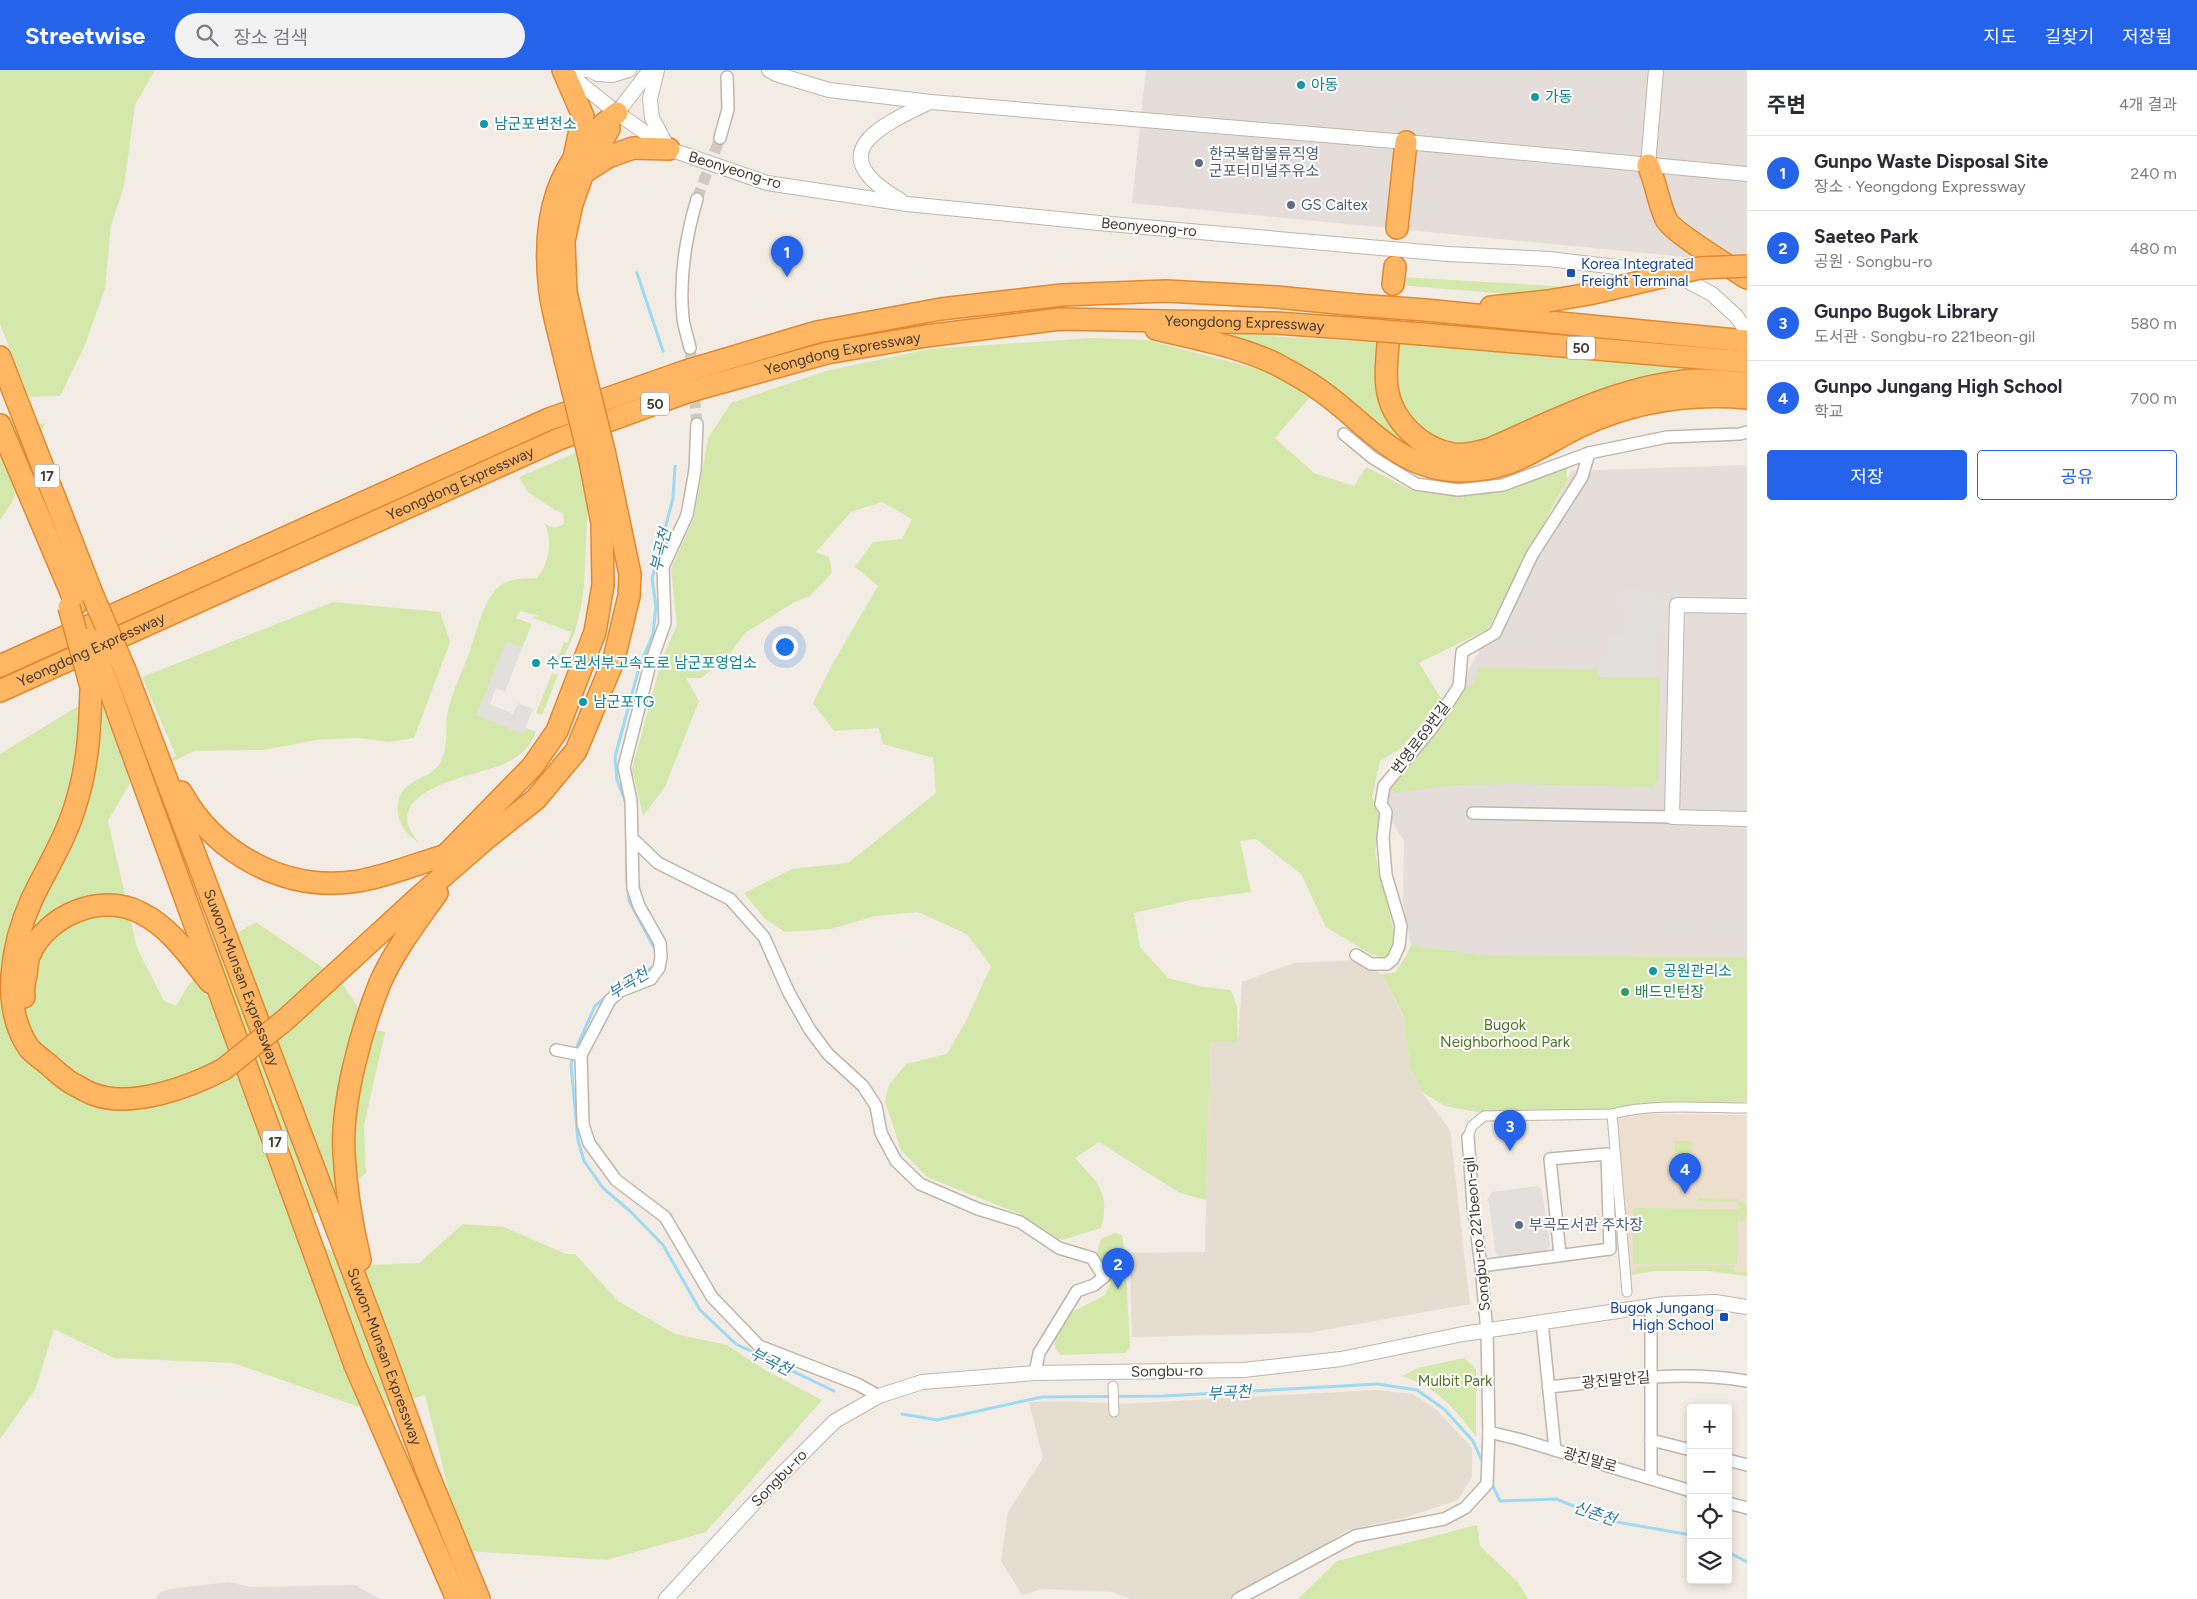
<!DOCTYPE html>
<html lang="ko">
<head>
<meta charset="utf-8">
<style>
	:root { --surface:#fff; --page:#f2f2f3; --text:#2b2b33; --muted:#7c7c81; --line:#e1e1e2; --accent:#2563eb }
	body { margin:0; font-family:Figtree,"Noto Sans KR",sans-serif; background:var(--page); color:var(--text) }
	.controls { position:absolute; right:15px; bottom:15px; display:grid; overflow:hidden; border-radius:5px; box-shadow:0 2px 8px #0003 }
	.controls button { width:45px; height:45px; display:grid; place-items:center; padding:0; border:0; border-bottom:1px solid var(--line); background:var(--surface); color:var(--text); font:25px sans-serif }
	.you { position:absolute; left:784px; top:576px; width:18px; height:18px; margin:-12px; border:4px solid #fff; border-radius:50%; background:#1a73e8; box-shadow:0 0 0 8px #1a73e833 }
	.badge { display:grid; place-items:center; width:32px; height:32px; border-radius:50%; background:var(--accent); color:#fff; font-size:16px; font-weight:700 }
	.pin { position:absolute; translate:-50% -41px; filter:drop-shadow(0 1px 2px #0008) }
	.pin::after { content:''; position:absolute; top:26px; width:18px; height:15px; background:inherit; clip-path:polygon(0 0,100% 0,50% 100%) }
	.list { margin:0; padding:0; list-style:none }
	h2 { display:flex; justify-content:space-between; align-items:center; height:65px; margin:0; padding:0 20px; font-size:21px }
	h2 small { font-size:16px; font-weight:400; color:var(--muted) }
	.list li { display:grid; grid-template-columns:32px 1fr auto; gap:15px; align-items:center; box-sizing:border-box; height:75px; padding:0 20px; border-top:1px solid var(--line) }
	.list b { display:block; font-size:19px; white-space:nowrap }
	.list p { margin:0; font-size:16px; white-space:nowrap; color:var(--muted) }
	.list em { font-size:16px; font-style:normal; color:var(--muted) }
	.actions { display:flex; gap:10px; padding:15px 20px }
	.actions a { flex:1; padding:11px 0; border:1px solid var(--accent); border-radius:5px; text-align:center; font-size:18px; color:var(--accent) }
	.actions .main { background:var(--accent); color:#fff }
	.icon { flex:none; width:28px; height:28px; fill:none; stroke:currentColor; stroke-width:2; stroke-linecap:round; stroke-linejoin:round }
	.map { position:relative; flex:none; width:1747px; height:1529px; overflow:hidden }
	header { display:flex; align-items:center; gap:30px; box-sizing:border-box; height:70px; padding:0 25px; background:var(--accent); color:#fff }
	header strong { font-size:24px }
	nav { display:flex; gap:28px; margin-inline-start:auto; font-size:18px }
	.search { width:350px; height:45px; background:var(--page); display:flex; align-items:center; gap:12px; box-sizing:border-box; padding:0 18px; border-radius:28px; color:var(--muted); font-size:19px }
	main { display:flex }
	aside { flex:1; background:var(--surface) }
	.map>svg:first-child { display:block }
	.residential { fill:#e6ddd1 }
	.industrial { fill:#e4ddd9 }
	.education { fill:#ecdfcd }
	.green { fill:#d4e8ab }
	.parking { fill:#e2dfdc }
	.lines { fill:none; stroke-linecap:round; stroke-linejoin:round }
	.stream { stroke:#9edaf1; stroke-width:3 }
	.minor-tunnel { stroke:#cfc9c1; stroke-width:11; stroke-dasharray:11 5.5; stroke-linecap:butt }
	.pedestrian-casing { stroke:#c1b5a9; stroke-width:11 }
	.minor-casing { stroke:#c1b5a9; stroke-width:14 }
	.tertiary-casing { stroke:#c1b5a9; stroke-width:16 }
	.motorway-casing { stroke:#e08830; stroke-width:24 }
	.pedestrian { stroke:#fff; stroke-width:9 }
	.minor { stroke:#fff; stroke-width:11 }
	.tertiary { stroke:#fff; stroke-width:14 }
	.motorway { stroke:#ffb662; stroke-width:21 }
	.motorway-bridge-casing { stroke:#e08830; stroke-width:24; stroke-linecap:butt }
	.motorway-bridge { stroke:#ffb662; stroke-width:21 }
	.culture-dot { fill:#0f9aa8; stroke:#fff; stroke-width:2 }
	.service-dot { fill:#5c6f8a; stroke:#fff; stroke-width:2 }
	.transit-dot { fill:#1a4fb4; stroke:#fff; stroke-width:2 }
	.leisure-dot { fill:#2e9e5b; stroke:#fff; stroke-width:2 }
	.labels { text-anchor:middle; stroke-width:4; stroke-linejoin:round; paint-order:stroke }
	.shield { fill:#fff; stroke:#7c7671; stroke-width:1 }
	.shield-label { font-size:14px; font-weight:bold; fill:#443b34 }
	.culture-label { font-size:15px; fill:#0d838f; stroke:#fff; text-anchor:start }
	.service-label { font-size:15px; fill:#4e5e75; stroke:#fff; text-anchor:start }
	.street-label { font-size:15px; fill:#443b34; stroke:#fff }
	.transit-label { font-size:15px; fill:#164399; stroke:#fff; text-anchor:start }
	.leisure-label { font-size:15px; fill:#27864d; stroke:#fff; text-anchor:start }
	.park-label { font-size:15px; fill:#4f7626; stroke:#fff }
	.water-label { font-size:16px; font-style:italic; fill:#297ea1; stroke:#fff }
</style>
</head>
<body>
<header>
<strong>Streetwise</strong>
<div class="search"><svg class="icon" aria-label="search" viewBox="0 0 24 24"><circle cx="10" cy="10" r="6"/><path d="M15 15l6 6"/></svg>장소 검색</div>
<nav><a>지도</a><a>길찾기</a><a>저장됨</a></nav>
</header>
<main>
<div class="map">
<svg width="1747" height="1529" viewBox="0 0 1747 1529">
	<rect width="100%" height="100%" fill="#f2ece4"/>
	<g class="residential">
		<path d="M1354,890l28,14 21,42 7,51 12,25 28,38 20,174 -163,29 -175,4 -2,-84 75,-1 5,-210h28l4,-60 52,-19z"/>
		<path d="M1377,1320l36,4 24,16 35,38v29l-14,23 -54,18 -56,12 -45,28 -74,41h-99l-18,-7 -70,-3 -20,6 -21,-34 7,-49 35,-54 -14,-56 38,-1 55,3z"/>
	</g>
	<g class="industrial">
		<path d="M1146,0h601v193l-615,-60z"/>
		<path d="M1747,395v492l-265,-2 -71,-10 -8,-40 1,-64 -23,-37 3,-18 75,-100 22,-38 14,-15 76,-162z"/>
		<path d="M229,1512l21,5 105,-2 25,14h-224l3,-6 11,-4z"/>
	</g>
	<path class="education" d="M1640,1044l107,1v161l-38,-5h-56l-22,4 -13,-156 9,-4z"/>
	<g class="green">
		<path d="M0,0h155l-20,35 -11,81 -13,39 -6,63 -20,57 -25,51 -31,1 -29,-73z"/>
		<path d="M1400,207l190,11 -84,6 -106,-9z"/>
		<path d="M1209,262l173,11 -2,29 53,80h-21z"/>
		<path d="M1092,268l56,2 124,33 38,24 -35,41 39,35 40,13 12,-19 47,24 46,5 48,-5 60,-24v13l-79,149 -69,34 23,37 -42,49 -20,12 -8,36 9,18 -6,38 20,83 -9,23 -14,-4 -46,-28 -25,-53 -45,-35 -16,2 11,51 -60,8 -57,13 6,34 28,31 36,9 27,3 6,17 1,35h-28l-4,158 -26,-7 -81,-51 -24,16c22,25 36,33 26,70l-39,12 -10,-4 -32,-22 -93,-37 -26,-27 -16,-49 4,-16 17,-21 41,-10 19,-33 25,-55 -24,-32 -49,-22 -43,4 -44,13 -46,3 -20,-13 -21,-26 48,-24 56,-6 88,-70 -3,-35 -50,-14 -4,-16 -45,3 -21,-28 20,-40 45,-77 -23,-19 18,-25 29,-3 10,-20 -30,-17 -31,10 -35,40 13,5 3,16 -22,23 -17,7 -48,30 -21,29 -24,16h-14l13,23 -34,86 -22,29 -11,-47 30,-110 15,-34 -6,-56 23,-51 14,-80 23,-35 95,-32 103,-22z"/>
		<path d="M1414,273l312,27 -239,73 -38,2 -40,-22 -18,-51 3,-28z"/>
		<path d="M45,353l-33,79 -12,18v-73l13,-15z"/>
		<path d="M578,382l10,52 -4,80 -3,23 -6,25 -15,34 -5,-2 9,-22 4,1 3,-11 -40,-15 9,-1 -20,-5 -4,7 16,6 -10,24 -15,-6 -30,73 46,18 3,-5 10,4c-5,13 -14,23 -28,30 -24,13 -110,22 -100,63 2,6 7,12 10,17 -13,-8 -22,-22 -20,-38 4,-27 30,-22 42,-41 9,-16 5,-31 7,-48 4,-21 14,-41 22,-61 7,-20 15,-60 35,-71 9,-5 23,-4 33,-5 12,-15 16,-36 8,-54l9,4 10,-4 -1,-11 -8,-3 -27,-18 -9,-15z"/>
		<path d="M333,532l107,10 10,30 -36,96 -25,4 -32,-4 -40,2 -54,10 -69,1 -64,32 -22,38 29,127 27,53 12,5 12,-20 35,-45 33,-19 82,56 36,52 11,2 -21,93 2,48 -53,42 9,32 45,18 52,-2 44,-39 41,3 62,27h9l43,47 57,33 52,11 38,25 57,30 -116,132 -99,28 -139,-9 -18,-56 -25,-100 -54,16 -138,-48 -119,-5 -60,-29 -19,61 -35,49v-685l98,-60 32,84 46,-22 -34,-79z"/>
		<path d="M1479,598l120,1v8l58,1 3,2 -2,101 -5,6 -140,-3 -56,1 -63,8 -4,-6 30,-33 41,-62 13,-10z"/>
		<path d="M552,603l6,2 -16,40 -6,-2z"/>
		<path d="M1411,875l71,10 265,2v145l-112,2 -17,6 -96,2h-46l-31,-6 -23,-14 -12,-25 -7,-52 -21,-41 14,-2 11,-18z"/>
		<path d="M1675,1071h17v29h-18z"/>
		<path d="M1698,1128l40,1v2l7,2 2,10 -3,7 -5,1 -1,-7 -1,50h-104v-56l105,1v-7l-41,-1z"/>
		<path d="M1115,1163l7,2 3,18 5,95 -5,5 -64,2 -6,-6v-9l17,-28 33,-17 6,-13 -14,-30 4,-13z"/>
		<path d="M1734,1195v7h13v4l-38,-5h-56l-22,4 7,-9z"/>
		<path d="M1464,1288l12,11v67c-23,-29 -38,-48 -74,-60l16,-8z"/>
		<path d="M1477,1455l3,21 37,35 11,18h-230l39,-38z"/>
	</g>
	<g class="parking">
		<path d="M1622,519l28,1v11h11l-1,33h-9v8h7l-1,36 -59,-1 1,-21h8l1,-22h19l1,-22h-6z"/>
		<path d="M506,572l16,6 -17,44 -9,-4 -6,16 23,10 5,-11 15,6 -10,25 -47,-19z"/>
		<path d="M1537,1116l5,4 1,8 7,47 -2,5 -49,7 -3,-3 -8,-56 4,-6z"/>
	</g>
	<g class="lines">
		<g class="stream">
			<path d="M637,203l26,78"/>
			<path d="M626,733l-9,-23 -2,-23 24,-89 14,-34 3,-28 -4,-27 21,-81 2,-32"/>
			<path d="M627,786v27"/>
			<path d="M628,819l1,12 28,52"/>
			<path d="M625,913l30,-17"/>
			<path d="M575,981l20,-45 23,-19"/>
			<path d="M573,987l-2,8 7,75 6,21 19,27 28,24 32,33 37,65 36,34 98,47"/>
			<path d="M902,1344l35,6 105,-23 122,-1 213,-12 40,6 27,19 29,32 11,24"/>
			<path d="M1491,1412l9,19 56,-2 55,22 80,14"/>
			<path d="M1728,1482l19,10"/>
		</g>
		<g class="minor-tunnel">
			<path d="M697,129l23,-61"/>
			<path d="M690,278l7,76"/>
		</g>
		<defs>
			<g id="pedestrian">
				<path d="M1612,1044l15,178"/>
				<path d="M1468,1067l4,-11 12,-10 128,-2c39,-11 94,-6 135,-6"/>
				<path d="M1113,1316l1,26"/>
			</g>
			<g id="minor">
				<path d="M720,68l8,-29 -1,-32"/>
				<path d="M690,278c-2,-10 -6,-20 -7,-30 -4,-40 3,-82 14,-119"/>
				<path d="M697,354l-2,46 -8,45 -24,52 2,56 -16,45 -25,99 7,34 2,87 6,18 21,37 1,14 -2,11 -8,11 -31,12 -10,9 -29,55 2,69 6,19 27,37 49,37 47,80 47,49 98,38 22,12"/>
				<path d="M1344,364l29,24 43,26 42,6 45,-5 86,-32 78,-16 73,-3 7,-2"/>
				<path d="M1473,743l199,4"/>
				<path d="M633,769l25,24 72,36 34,38 25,56 21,37 18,24 35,32 13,20 5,27 15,28 24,23 58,25 42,13 39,26 33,10 12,19 -10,8 -17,6 -38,62 -4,20"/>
				<path d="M1356,885l15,9h16l6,-5 6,-13 2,-20 -15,-51 -3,-37 3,-26 -5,-8 3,-18 48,-58 27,-42 3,-34 33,-19 37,-78 50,-78 7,-24"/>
				<path d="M556,980l25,5"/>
				<path d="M1481,1196l129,-17 -3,-95 -57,5 10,95"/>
				<path d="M1542,1252l13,128"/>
				<path d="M1549,1317c65,-7 132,-17 198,-6"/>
				<path d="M1489,1362l29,7 173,52"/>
				<path d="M1651,1370l40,10"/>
				<path d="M1728,1390l19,5"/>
				<path d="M1651,1408v-172"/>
				<path d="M1728,1433l19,5"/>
				<path d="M1238,1529l117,-63 89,-17 21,-11 22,-24 2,-52 -2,-100 -6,-66 -8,-60 -5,-69"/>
			</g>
			<g id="tertiary">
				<path d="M563,0h26l9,4 14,1 17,-5"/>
				<path d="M657,0l-7,29 2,19 14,26"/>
				<path d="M769,0l7,4 53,16 102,12 475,40 341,32"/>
				<path d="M566,2l51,41 52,36 98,34 140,21 192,19 349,31 101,5 110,13 23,6 30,16 24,22 11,15"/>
				<path d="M617,43l33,-43"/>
				<path d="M1648,95l8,-95"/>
				<path d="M900,130c-79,-46 -23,-73 30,-98"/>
				<path d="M1747,536l-70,-1 -5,212 75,2"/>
				<path d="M666,1529l102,-111 67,-67 44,-25 43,-14 113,-9 208,-3 98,-11 122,-25 202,-30 50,-2 32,5"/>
			</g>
			<g id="motorway">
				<path d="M563,0l20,46 -8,37"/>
				<path d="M1648,95c8,17 10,37 18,54 6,13 66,49 81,59"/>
				<path d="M588,100l20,-13 25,-9 36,1"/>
				<path d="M1397,158l9,-86"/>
				<path d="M1393,214l2,-17"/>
				<path d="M1491,237l57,-6"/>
				<path d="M1425,240l322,31"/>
				<path d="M1156,259c40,10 83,17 120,35 15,8 32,17 45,27 47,33 75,78 138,80 55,0 76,-23 122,-45 52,-24 109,-33 166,-28"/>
				<path d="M1422,264l325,28"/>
				<path d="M1388,275c-1,13 -3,28 -1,42 4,33 33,61 66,67 12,2 25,-2 37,-5 66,-29 134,-65 207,-69 17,0 34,2 50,3"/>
				<path d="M580,284l-14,-62 -2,-51 8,-37 11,-31 26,-44"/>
				<path d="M0,287l93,239"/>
				<path d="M565,289c-5,-22 -12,-45 -15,-67 -9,-75 6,-132 67,-179"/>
				<path d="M0,355l76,179"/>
				<path d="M0,596l549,-247 137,-48 131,-39 124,-23 121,-14 104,-4 110,6 81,8"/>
				<path id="s1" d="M125,600l255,673 46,126 53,130"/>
				<path d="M106,610l249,685 102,234"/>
				<path d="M91,617c-1,44 -3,81 -17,123 -10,32 -28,59 -42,89 -20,44 -32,107 -3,149 5,6 14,12 20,17 8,7 15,14 24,19 7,3 13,8 20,10 38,15 97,-7 131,-25"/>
				<path id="s2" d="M0,621l559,-252 128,-47 140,-39 99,-17 134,-17 216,4 84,6"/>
				<path d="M181,722c35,63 106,101 178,89 28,-5 60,-18 88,-26"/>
				<path d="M442,789l90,-92 25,-36 38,-99 8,-47 -1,-62 -12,-62"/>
				<path d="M24,927c-1,-8 0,-15 2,-22 1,-6 1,-14 3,-19 17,-41 72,-64 112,-43 30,15 49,44 69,69"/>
				<path d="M285,950l134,-123 69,-60 48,-38 40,-48 38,-92 15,-63 1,-22 -25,-119"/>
				<path d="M360,1190c-8,-34 -14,-71 -16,-106 -3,-52 17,-123 36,-171 14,-32 37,-62 57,-90"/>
			</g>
		</defs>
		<use href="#pedestrian" class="pedestrian-casing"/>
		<use href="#minor" class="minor-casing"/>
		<use href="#tertiary" class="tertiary-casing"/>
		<use href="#motorway" class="motorway-casing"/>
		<use href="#pedestrian" class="pedestrian"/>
		<use href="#minor" class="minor"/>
		<use href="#tertiary" class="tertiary"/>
		<use href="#motorway" class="motorway"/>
		<defs>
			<g id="motorway-bridge">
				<path d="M1548,231l41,-7 111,-26 47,-2"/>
				<path d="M1357,235l68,5"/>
				<path d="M1360,259l62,5"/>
				<path d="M580,284l25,101"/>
				<path d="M565,289l25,102"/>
				<path d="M93,526l32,74"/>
				<path d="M69,537l22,80"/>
				<path d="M90,569l16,41"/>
				<path d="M224,999l61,-49"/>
			</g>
		</defs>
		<use href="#motorway-bridge" class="motorway-bridge-casing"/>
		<use href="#motorway-bridge" class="motorway-bridge"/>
	</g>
	<g class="culture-dot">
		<circle cx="1301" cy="15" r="5"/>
		<circle cx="1535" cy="27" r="5"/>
		<circle cx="484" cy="54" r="5"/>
		<circle cx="536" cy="593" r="5"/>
		<circle cx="583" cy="632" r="5"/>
		<circle cx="1653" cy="901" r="5"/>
	</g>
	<g class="service-dot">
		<circle cx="1199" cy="93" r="5"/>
		<circle cx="1291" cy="135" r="5"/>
		<circle cx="1519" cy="1155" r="5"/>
	</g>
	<g class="transit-dot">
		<rect x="1566" y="198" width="10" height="10" rx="2.5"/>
		<rect x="1719" y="1242" width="10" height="10" rx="2.5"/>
	</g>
	<circle class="leisure-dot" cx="1625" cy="922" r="5"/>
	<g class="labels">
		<g class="shield">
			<rect x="1567" y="266.5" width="28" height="23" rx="4"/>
			<rect x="641" y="322.5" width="28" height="23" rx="4"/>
			<rect x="34.5" y="394.5" width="25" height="23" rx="4"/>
			<rect x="262.5" y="1060.5" width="25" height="23" rx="4"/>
		</g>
		<g class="shield-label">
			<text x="1581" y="283">50</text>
			<text x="655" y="339">50</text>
			<text x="47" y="411">17</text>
			<text x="275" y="1077">17</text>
		</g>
		<g class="culture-label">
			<text x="1311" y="20">아동</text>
			<text x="1545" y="32">가동</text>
			<text x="494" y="59">남군포변전소</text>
			<text x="546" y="598">수도권서부고속도로 남군포영업소</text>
			<text x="593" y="637">남군포TG</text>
			<text x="1663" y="906">공원관리소</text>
		</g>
		<g class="service-label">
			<text x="1209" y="89">한국복합물류직영<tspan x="1209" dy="17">군포터미널주유소</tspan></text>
			<text x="1301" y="140">GS Caltex</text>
			<text x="1529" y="1160">부곡도서관 주차장</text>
		</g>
		<g class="street-label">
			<text transform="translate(735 100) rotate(17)" y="5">Beonyeong-ro</text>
			<text transform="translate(1149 157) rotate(5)" y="5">Beonyeong-ro</text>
			<text dy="5" stroke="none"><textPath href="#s2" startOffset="1315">Yeongdong Expressway</textPath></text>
			<text dy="5" stroke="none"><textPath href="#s2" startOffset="910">Yeongdong Expressway</textPath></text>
			<text dy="5" stroke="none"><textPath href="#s2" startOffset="505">Yeongdong Expressway</textPath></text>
			<text dy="5" stroke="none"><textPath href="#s2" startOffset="100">Yeongdong Expressway</textPath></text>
			<text transform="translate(1421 668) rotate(-53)" y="5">번영로69번길</text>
			<text dy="5" stroke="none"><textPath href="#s1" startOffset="329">Suwon-Munsan Expressway</textPath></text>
			<text transform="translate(1477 1164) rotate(-96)" y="5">Songbu-ro 221beon-gil</text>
			<text dy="5" stroke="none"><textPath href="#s1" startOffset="734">Suwon-Munsan Expressway</textPath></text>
			<text transform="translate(1167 1301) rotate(-1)" y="5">Songbu-ro</text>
			<text transform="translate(1616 1310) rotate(-5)" y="5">광진말안길</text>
			<text transform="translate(1590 1390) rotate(16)" y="5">광진말로</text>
			<text transform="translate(779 1408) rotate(-46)" y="5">Songbu-ro</text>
		</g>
		<g class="transit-label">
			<text x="1581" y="199">Korea Integrated<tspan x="1581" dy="17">Freight Terminal</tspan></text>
			<text x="1714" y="1243" text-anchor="end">Bugok Jungang<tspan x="1714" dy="17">High School</tspan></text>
		</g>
		<g class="leisure-label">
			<text x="1635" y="927">배드민턴장</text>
		</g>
		<g class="park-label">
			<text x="1505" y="960">Bugok<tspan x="1505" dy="17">Neighborhood Park</tspan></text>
			<text x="1455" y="1316">Mulbit Park</text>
		</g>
		<g class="water-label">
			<text transform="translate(660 480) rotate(-76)" y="6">부곡천</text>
			<text transform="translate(628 913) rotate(-32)" y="6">부곡천</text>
			<text transform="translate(771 1291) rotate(26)" y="6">부곡천</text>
			<text transform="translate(1229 1322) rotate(-3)" y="6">부곡천</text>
			<text transform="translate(1595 1443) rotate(19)" y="6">신촌천</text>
		</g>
	</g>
</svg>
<div class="controls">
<button>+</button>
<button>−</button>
<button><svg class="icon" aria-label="locate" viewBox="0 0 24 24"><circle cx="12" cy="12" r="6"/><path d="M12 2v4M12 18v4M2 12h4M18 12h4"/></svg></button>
<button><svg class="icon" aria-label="layers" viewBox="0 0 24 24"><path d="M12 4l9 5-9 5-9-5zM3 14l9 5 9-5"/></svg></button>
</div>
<div class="you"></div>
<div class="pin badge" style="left:787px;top:207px">1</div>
<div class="pin badge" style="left:1118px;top:1219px">2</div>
<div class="pin badge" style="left:1510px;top:1081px">3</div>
<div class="pin badge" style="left:1685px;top:1124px">4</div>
</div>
<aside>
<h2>주변<small>4개 결과</small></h2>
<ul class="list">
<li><span class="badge">1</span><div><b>Gunpo Waste Disposal Site</b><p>장소 · Yeongdong Expressway</p></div><em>240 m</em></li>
<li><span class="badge">2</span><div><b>Saeteo Park</b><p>공원 · Songbu-ro</p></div><em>480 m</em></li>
<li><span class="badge">3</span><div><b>Gunpo Bugok Library</b><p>도서관 · Songbu-ro 221beon-gil</p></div><em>580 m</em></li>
<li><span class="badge">4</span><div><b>Gunpo Jungang High School</b><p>학교</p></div><em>700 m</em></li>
</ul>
<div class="actions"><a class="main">저장</a><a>공유</a></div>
</aside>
</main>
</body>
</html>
